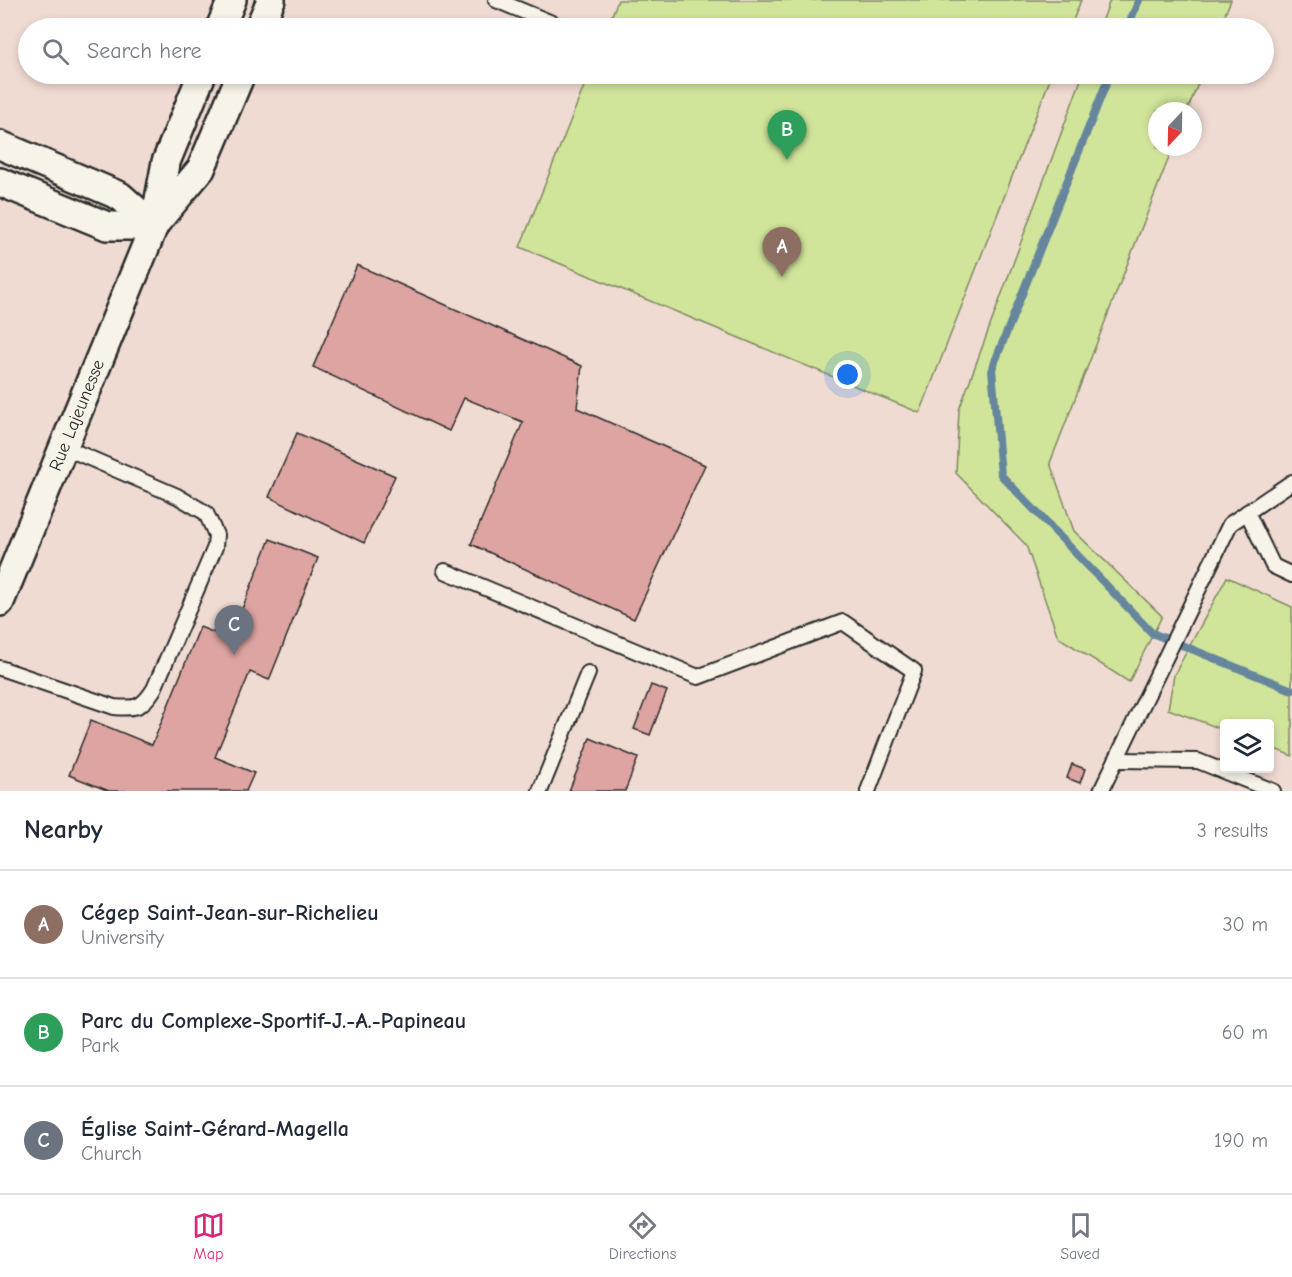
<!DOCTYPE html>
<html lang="en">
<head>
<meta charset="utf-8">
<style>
	:root { --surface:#fff; --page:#f6f6f7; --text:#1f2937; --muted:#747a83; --line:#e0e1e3; --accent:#db2777 }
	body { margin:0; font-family:"Comic Neue",sans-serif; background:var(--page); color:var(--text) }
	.controls { position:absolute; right:18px; bottom:18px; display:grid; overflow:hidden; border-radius:6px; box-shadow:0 3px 9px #0003 }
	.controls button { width:54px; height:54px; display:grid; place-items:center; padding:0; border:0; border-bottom:2px solid var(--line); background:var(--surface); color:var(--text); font:30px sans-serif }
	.compass { position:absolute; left:1148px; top:102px; width:54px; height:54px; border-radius:50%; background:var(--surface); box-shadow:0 3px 9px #0003; rotate:202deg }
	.you { position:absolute; left:848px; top:375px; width:21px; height:21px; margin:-15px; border:4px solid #fff; border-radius:50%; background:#1a73e8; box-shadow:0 0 0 9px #1a73e833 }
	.badge { display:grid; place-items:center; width:39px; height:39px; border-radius:50%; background:var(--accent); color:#fff; font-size:20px; font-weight:700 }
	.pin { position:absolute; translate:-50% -50px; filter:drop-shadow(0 2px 3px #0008) }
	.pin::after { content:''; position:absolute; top:32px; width:21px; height:18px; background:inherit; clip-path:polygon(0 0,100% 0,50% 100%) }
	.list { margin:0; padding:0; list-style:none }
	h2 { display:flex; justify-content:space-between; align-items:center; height:78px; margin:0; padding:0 24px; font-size:26px }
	h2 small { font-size:20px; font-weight:400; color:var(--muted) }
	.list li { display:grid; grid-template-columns:39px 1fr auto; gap:18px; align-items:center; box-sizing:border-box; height:108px; padding:0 24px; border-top:2px solid var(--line) }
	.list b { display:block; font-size:22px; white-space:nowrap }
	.list p { margin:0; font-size:20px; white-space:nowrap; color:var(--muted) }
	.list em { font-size:20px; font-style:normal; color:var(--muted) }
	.icon { flex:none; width:33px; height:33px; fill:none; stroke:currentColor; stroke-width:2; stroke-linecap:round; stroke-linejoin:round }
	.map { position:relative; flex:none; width:1292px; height:791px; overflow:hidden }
	.search { position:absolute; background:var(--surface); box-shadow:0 3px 9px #0003; left:18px; right:18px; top:18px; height:66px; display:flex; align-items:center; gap:15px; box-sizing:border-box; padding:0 21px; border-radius:33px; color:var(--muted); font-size:22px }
	.sheet { height:402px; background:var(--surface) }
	nav { display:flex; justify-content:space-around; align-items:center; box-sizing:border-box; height:84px; border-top:2px solid var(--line); background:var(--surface); font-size:16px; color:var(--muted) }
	nav a { display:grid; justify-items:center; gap:3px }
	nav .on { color:var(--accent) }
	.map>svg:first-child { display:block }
	.green { fill:#d0e59a; stroke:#7e8862; stroke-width:1.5 }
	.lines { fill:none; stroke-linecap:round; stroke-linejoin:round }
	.stream { stroke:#66869e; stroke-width:8 }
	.building { fill:#dea4a2; stroke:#2b2b2b; stroke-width:1.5 }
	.service-casing { stroke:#2b2b2b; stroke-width:18 }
	.minor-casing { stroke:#2b2b2b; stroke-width:32 }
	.service { stroke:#f7f3e8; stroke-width:14 }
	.minor { stroke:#f7f3e8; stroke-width:27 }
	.labels { text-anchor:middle; stroke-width:5; stroke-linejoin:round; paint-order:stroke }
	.street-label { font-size:18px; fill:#2b2b2b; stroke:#f7f3e8 }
</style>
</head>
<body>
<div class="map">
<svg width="1292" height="791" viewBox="0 0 1292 791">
	<rect width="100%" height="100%" fill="#f0dbd3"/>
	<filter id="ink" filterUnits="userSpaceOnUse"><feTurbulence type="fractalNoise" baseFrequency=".0167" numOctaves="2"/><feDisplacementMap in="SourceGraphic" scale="12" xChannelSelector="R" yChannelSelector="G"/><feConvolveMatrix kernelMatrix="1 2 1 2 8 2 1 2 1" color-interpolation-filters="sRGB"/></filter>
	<g filter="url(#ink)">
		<g class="green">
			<path d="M618,0h463l-11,28h-463z"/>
			<path d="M1110,0h121l-12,28h-119z"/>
			<path d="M589,74h463l-132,339 -400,-166z"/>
			<path d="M1083,74h119l-15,37h-30v36h16l-123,316 24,68 88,85 -33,66 -71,-45 -32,-92 -70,-72 3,-63z"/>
			<path d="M1227,577l65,30v149l-22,-9v-23h-46v6l-56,-21 6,-34z"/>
		</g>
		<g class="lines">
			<g class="stream">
				<path d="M1127,28l12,-28"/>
				<path d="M1110,74l-118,295 9,106 151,158 140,57"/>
			</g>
		</g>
		<g class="building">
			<path d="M357,265l225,101 -5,42 128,57 -71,154 -163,-75 52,-122 -59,-24 -15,33 -136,-64z"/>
			<path d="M297,433l98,43 -31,67 -95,-46z"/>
			<path d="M270,539l48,19 -49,122 -19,-8 -35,85 39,16 -8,18h-137l-40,-16 22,-55 61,25 48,-118 30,12z"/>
			<path d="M651,685l16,6 -17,44 -16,-6z"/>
			<path d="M590,738l48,20 -13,33h-56z"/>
			<path d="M1072,764l13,5 -5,14 -13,-5z"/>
		</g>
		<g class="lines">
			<defs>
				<g id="service">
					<path d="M496,0l68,28"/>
					<path d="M1247,512l26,54 19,9"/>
					<path d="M445,571l253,106 145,-55 71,49 -46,120"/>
					<path d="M0,668l114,39c22,2 28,1 40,-18l61,-142 1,-12 -10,-22 -29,-17 -113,-49"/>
					<path d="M1116,760l82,1 75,30"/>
					<path d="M540,791l48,-118"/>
					<path d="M1101,791l129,-267 62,-42"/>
				</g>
				<g id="minor">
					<path d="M220,28l12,-28"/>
					<path d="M259,28l12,-28"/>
					<path d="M0,145l120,51 34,30"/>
					<path d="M0,182l107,44h47"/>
					<path d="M154,225l47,-56 40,-95"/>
					<path id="s1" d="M0,602l154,-376 12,-64 36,-88"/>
				</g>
			</defs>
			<use href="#service" class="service-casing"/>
			<use href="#minor" class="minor-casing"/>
			<use href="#service" class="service"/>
			<use href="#minor" class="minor"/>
		</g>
	</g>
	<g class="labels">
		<g class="street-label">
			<text dy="6" stroke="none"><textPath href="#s1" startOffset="202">Rue Lajeunesse</textPath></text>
		</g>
	</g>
</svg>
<div class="controls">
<button><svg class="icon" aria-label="layers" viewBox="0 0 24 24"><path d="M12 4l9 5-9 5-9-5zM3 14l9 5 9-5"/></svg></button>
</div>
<svg class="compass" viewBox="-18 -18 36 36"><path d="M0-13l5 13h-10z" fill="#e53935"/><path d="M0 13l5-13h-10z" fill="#747a83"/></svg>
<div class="you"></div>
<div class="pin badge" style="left:782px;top:277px;background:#8d6e63">A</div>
<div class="pin badge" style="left:787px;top:160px;background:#2e9e5b">B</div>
<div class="pin badge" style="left:234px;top:655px;background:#6b7280">C</div>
<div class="search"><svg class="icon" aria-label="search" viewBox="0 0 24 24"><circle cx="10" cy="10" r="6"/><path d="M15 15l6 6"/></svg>Search here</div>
</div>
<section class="sheet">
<h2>Nearby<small>3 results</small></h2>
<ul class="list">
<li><span class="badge" style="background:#8d6e63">A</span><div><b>Cégep Saint-Jean-sur-Richelieu</b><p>University</p></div><em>30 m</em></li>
<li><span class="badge" style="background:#2e9e5b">B</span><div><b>Parc du Complexe-Sportif-J.-A.-Papineau</b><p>Park</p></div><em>60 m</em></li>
<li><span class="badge" style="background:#6b7280">C</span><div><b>Église Saint-Gérard-Magella</b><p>Church</p></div><em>190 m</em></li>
</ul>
</section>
<nav>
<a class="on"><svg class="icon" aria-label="map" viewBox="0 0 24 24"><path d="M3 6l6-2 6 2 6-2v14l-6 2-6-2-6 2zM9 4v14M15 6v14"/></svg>Map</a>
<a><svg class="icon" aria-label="directions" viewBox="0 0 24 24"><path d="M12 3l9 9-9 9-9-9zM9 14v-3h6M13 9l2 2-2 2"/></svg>Directions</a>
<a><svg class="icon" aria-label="saved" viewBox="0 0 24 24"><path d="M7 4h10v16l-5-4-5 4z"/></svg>Saved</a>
</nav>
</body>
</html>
